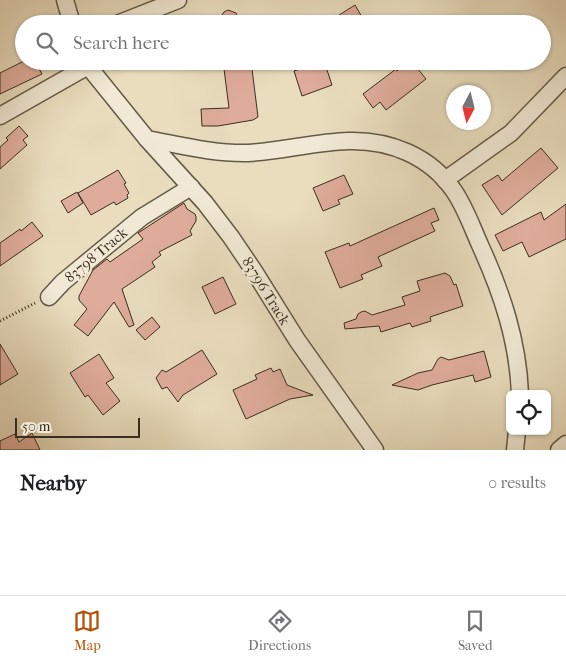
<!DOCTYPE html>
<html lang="en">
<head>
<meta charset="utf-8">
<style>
	:root { --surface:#fff; --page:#f6f6f6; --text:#202124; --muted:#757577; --line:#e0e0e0; --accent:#b45309 }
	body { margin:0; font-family:"IM FELL French Canon",serif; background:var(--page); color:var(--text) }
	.controls { position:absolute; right:15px; bottom:15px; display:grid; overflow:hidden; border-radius:8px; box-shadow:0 1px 4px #0004 }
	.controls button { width:45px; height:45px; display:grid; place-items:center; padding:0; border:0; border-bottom:1px solid var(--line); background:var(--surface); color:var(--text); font:25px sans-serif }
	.compass { position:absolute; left:446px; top:85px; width:45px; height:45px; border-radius:50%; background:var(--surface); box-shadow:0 1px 4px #0004; rotate:187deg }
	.scale { position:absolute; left:15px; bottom:12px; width:125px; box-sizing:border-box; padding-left:5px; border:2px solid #392e1f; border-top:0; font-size:14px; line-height:18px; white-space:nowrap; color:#392e1f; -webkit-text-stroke:4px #f1e9d5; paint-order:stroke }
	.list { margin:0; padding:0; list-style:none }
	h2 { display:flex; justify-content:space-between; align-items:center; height:65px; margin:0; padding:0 20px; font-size:21px }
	h2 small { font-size:16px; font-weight:400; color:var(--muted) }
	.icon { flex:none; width:28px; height:28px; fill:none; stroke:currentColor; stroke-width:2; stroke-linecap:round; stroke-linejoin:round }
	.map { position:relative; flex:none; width:566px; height:450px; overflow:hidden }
	.search { position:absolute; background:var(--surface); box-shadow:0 1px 4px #0004; left:15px; right:15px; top:15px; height:55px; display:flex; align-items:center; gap:12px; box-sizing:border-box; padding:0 18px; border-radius:28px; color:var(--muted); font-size:19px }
	.sheet { height:145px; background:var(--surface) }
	nav { display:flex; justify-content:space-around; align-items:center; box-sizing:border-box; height:70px; border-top:1px solid var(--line); background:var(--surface); font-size:14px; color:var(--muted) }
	nav a { display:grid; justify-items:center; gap:2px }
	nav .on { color:var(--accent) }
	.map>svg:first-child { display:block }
	.building { fill:#dfac9b; stroke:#392e1f }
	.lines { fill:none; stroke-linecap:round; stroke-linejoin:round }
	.minor-casing { stroke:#655a47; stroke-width:19 }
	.path { stroke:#392e1f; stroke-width:3; stroke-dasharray:1 2.5; stroke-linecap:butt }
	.minor { stroke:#f1e9d5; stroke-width:16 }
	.labels { text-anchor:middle; stroke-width:4; stroke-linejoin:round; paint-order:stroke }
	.street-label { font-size:15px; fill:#392e1f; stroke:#f1e9d5 }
</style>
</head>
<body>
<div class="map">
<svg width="566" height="450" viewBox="0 0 566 450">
	<rect width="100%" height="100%" fill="#e9ddbe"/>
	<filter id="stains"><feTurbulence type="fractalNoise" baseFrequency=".004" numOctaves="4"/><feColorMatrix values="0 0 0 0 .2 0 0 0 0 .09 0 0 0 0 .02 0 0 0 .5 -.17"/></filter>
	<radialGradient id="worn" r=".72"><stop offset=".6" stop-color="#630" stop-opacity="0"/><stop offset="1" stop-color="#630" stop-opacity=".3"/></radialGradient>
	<g class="building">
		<path d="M355,5l11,19h-41z"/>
		<path d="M228,10l8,3 5,11h-25l8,-12z"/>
		<path d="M24,61h11l7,13 -42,20v-21z"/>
		<path d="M223,61h28l7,56 -5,3 -35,6h-16l-1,-17 28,-1z"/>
		<path d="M324,61l8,24 -30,11 -8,-25z"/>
		<path d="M410,62l4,2 12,15 -40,31 -6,-8 -7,6 -10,-14 33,-25 1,2 8,-8z"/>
		<path d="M19,126l9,10 -5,4 4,5 -27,24v-22l8,-7 -2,-2z"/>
		<path d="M541,148l17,20 -56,47 -20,-30 16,-10 4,6z"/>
		<path d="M118,170l8,13 -2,1 5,9 -2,2 1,3 -12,7 -2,-3 -23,13 -13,-22z"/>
		<path d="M344,175l9,19 -15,6 2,4 -17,7 -10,-23z"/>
		<path d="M77,192l6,11 -15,10 -7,-12z"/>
		<path d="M184,203l3,6 8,5 1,3v4l-6,10 2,4 -33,17 2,3 -9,7 3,5 -33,22 12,36 -5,2 -15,-25 -26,34 -14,-11 13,-16 -8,-9v-4l14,-26 14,-11 3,3 33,-23 -5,-6z"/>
		<path d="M566,204v35l-37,18 -7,-15 -19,9 -8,-16 46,-23 3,8z"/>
		<path d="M434,208l5,12 -8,3 4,8 -57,26 4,9 -21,9 2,4 -23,9 -15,-36 24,-9 1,3z"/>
		<path d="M32,222l11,14 -43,30v-23l20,-14 1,2z"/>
		<path d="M445,273l5,3 4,9 2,-1 7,22 -33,11 1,4 -19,6 -2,-4 -29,9 -2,-6 -34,3 -1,-6 12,-4 2,-5 3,-2 4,-1 7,4 33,-10 -3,-8 18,-6 -3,-10z"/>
		<path d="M223,277l13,27 -21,10 -13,-27z"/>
		<path d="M152,317l8,10 -15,13 -9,-10z"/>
		<path d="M0,344l18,30 -18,11z"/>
		<path d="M202,350l15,24 -34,21 -5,7 -11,-15 -5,2 -6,-11 6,-8 4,2z"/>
		<path d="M484,351l7,26 -16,5 -2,-7 -41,10 -14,5 -26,-5 26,-12 14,-3 6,-11 3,-2 8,3z"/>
		<path d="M99,354l15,24 -8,5 14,18 -17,14 -15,-20 -3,2 -15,-24z"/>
		<path d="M271,368l2,4 7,-3 7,16 26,10 -23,4 -44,20 -13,-29 24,-11 -2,-4z"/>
		<path d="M32,433l8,17h-40v-9l15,-7 4,8z"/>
	</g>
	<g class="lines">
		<defs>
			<g id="minor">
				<path d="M65,0l7,24"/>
				<path d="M117,24l61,-24"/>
				<path d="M86,61l2,5 59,73c33,6 67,15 101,14 34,-2 67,-11 101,-12 41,-1 81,15 105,50 11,16 18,36 26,54 22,48 38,96 40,149"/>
				<path d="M0,116l88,-50"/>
				<path d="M147,139l58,64 26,34 23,34 43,69 78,110"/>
				<path d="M445,180l66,-47 55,-57"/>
				<path d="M49,297l14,-15 79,-65 49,-30"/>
				<path d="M515,450l2,-19"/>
				<path d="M559,450l7,-6"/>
			</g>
		</defs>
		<use href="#minor" class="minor-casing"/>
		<path class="path" d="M0,321l35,-18"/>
		<use href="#minor" class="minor"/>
	</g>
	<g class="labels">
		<g class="street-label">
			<text transform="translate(96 255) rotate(-40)" y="5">83798 Track</text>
			<text transform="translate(266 291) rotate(58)" y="5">83796 Track</text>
		</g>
	</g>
	<rect width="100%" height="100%" filter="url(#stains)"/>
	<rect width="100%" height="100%" fill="url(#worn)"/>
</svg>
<div class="controls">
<button><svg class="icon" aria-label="locate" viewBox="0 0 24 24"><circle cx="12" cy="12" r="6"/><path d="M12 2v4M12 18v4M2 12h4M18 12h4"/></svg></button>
</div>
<svg class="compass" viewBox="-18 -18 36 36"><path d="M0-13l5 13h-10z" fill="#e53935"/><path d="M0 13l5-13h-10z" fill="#757577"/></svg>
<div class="scale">50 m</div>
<div class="search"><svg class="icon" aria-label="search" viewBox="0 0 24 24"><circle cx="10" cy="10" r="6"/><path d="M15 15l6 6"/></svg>Search here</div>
</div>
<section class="sheet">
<h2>Nearby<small>0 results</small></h2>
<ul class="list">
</ul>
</section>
<nav>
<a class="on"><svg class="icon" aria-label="map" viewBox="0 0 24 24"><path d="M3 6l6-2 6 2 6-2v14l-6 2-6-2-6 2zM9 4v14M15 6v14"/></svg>Map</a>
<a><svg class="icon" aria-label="directions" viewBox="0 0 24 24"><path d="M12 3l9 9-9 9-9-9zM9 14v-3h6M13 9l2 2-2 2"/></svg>Directions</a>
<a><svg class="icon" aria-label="saved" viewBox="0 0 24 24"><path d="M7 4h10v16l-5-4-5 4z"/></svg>Saved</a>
</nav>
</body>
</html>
